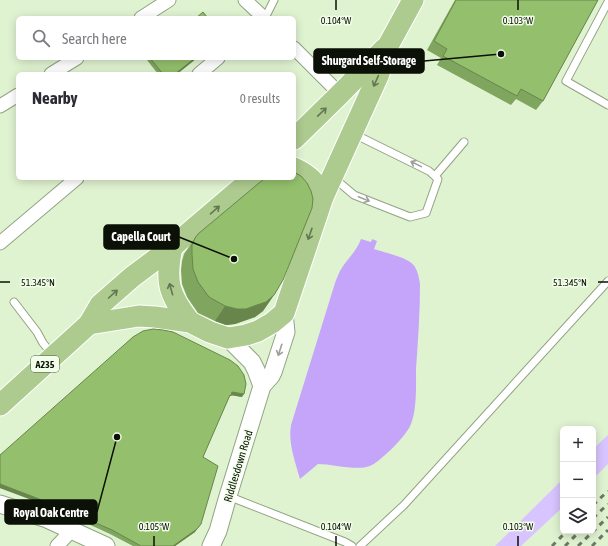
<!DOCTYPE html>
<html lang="en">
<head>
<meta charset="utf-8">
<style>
	:root { --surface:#fff; --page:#f2f2f3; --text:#2b2b33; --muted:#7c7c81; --line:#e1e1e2 }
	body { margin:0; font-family:"Asap Condensed",sans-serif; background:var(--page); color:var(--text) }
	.controls { position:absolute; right:12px; bottom:12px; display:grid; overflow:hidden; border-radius:6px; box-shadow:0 2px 10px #0003 }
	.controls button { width:36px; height:36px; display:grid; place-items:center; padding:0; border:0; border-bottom:1px solid var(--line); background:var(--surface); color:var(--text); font:20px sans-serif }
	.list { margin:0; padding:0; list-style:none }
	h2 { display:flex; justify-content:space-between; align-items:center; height:52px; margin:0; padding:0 16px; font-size:17px }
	h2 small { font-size:13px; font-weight:400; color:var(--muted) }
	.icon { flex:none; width:22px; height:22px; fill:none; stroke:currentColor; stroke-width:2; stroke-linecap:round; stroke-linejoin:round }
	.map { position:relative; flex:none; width:608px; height:546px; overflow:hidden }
	.search { position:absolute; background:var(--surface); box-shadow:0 2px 10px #0003; left:16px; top:16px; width:280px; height:44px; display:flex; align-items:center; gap:10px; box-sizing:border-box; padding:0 14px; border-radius:6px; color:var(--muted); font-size:15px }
	.panel { position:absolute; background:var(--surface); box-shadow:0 2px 10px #0003; left:16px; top:72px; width:280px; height:108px; border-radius:6px }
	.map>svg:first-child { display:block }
	.green { fill:#d8c4fe }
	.water { fill:#c4a5f9 }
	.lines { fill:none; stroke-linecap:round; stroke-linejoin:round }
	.service-casing { stroke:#91a383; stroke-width:9 }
	.minor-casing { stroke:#91a383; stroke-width:15 }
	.tertiary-casing { stroke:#91a383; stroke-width:19 }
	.primary-casing { stroke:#fff; stroke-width:23 }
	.service { stroke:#fff; stroke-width:7 }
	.minor { stroke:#fff; stroke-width:13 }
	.tertiary { stroke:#fff; stroke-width:17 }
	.primary { stroke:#adca8f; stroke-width:21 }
	.rail { stroke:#6c7863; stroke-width:3; stroke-dasharray:5 5; stroke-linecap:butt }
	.wall { fill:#7fa55e }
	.shaded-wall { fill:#68864c }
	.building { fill:#94c06d; stroke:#68864c }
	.oneway { stroke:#647751 }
	.oneway2 { stroke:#9da09b }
	.ticks { fill:none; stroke:#0b1106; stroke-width:1.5 }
	.labels { text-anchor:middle; stroke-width:3; stroke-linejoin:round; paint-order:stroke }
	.shield { fill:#f2fee9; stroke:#50584a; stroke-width:1 }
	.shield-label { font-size:10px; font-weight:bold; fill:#0b1106 }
	.street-label { font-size:11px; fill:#0b1106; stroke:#f2fee9 }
	.ticks-label { font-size:10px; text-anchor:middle; fill:#0b1106; stroke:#f2fee9; stroke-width:3; stroke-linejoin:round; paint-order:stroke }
	.leader { fill:none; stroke:#0b1106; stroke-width:1.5 }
	.callout-dot { fill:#0b1106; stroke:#f2fee9; stroke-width:1.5 }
	.callout { fill:#0b1106; stroke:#0b1106; stroke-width:1.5 }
	.callout-label { font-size:12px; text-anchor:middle; font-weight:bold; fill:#fff }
</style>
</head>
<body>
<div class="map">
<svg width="608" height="546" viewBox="0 0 608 546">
	<rect width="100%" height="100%" fill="#e0f3d1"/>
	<g class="green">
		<path d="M608,435v29l-15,15v-30z"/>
		<path d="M563,479v28l-42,39h-26z"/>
	</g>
	<path class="water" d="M361,239l10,3 1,-3 5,2 -3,8c11,4 35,8 41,18 3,5 4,11 5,17 0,28 -2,57 -4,85 0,16 1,40 -5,55 -4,11 -28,35 -39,41 -12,7 -39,-1 -54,-1l-18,15c-5,-18 -12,-36 -9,-54l44,-142c1,-3 3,-8 5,-12 6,-11 17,-20 21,-32z"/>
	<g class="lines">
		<defs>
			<g id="service">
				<path d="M608,2l-42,79 42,24"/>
				<path d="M265,18l9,-18"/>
				<path d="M435,176l29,-34"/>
				<path d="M334,178l20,17 56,22 16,-4 12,-34 -9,-8 -75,-37"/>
				<path d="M14,302l23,30 6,11 9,11"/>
				<path d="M228,496l117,46 7,4"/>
				<path d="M360,546l44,-41 204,-224"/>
			</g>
			<g id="minor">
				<path d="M245,0l19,18"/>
				<path d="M141,18l28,-18"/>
				<path d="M294,48l46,46"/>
				<path d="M51,74l26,-16"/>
				<path d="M199,74l19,-16"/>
				<path d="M0,106l18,-11"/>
				<path d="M0,243l77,-65"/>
				<path d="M57,546l15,-16"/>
			</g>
			<g id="tertiary">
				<path d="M228,338l24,24 4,8 6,16"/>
				<path d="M0,504l47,15 59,27"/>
				<path d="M211,546l7,-15 10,-35 34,-110 9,-10 2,-4 13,-40 -2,-19"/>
			</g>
			<g id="primary">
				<path d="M294,139l46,-45 44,-45"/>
				<path d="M294,168c15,7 22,14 29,29"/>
				<path d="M172,247c-7,34 -4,47 18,75"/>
				<path d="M89,324l50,-8 16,1 35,5 20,10 18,6 18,-3 12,-4 14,-8 12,-10 39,-116 55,-121 11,-32 24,-44"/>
				<path d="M0,405l89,-81 11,-19 32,-28 40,-30 81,-69"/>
			</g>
		</defs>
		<use href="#service" class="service-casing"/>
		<use href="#minor" class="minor-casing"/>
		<use href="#tertiary" class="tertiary-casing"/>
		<use href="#primary" class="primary-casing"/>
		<use href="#service" class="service"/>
		<use href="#minor" class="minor"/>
		<use href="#tertiary" class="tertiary"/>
		<use href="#primary" class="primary"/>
		<g class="rail">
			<path d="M593,505l15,-14"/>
			<path d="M593,518l15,-14"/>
			<path d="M552,546l15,-15"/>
			<path d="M565,546l15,-15"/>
			<path d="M578,546l30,-29"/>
			<path d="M592,546l16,-16"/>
		</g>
	</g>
	<g class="wall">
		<path d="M455,0h143l-55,101 -7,9 -20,-11 -5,6 -74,-40 4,-7 -14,-8z"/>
		<path d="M148,58h49l-20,16h-19l-11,-14z"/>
		<path d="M195,238l79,57 -11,16 -8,6 -20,7 -9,1 -11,-4 -17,-8 -11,-16 -5,-13 -1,-14 1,-9 2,-7z"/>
		<path d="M173,332l69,65 -11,-2 -3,4 -25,58 -8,75 -20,14h-42l-23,-12 -39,-18 -39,-16 -32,-12v-33z"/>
	</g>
	<g class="shaded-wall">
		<path d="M195,58h2l-20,16h-2z"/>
		<path d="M274,295l-11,16 -8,6 -20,7 -9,1 -11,-4 10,-15z"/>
		<path d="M232,392l12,2 -2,3 -12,-2z"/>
		<path d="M0,484l34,13 39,16 -2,3 -39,-16 -32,-12z"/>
		<path d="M201,524l-6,8 -20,14h-2z"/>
	</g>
	<g class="building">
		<path d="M456,0h142l-55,101 -22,-12 -4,7 -74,-40 4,-7 -13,-8z"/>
		<path d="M203,12l5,6h-12z"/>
		<path d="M150,58h45l-20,16h-12z"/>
		<path d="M294,172l7,4 6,7 4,8 2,8 -1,9 -29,72 -9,15 -8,7 -9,3 -11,4h-9l-12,-3 -16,-9 -11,-15 -5,-13 -1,-15v-9l3,-7 3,-4 67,-56h29z"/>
		<path d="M153,329l10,1 10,2 57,28 8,6 6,9 2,9 -2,10 -12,-2 -1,4 -1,-1 -27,62 15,9 -17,58 -4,5 -24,17h-32l-29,-16 -39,-17 -39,-16 -34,-13v-29l133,-118 10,-6z"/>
	</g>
	<defs><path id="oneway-shaft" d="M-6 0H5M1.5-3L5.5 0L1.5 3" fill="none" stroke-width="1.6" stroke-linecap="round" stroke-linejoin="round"/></defs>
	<g class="oneway">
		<use href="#oneway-shaft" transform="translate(376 81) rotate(114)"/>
		<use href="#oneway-shaft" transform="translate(322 112) rotate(-44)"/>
		<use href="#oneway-shaft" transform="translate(215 210) rotate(-41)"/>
		<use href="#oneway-shaft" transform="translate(310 234) rotate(109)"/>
		<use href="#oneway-shaft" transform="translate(171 289) rotate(-106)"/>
		<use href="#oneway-shaft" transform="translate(113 294) rotate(-42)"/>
	</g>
	<g class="oneway2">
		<use href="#oneway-shaft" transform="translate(416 164) rotate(-154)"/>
		<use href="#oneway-shaft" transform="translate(364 199) rotate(22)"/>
		<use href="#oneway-shaft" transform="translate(280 350) rotate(108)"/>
	</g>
	<path class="ticks" d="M336,0v10M518,0v10M0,282h10M598,282h10M154,536v10M336,536v10M518,536v10"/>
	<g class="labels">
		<rect class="shield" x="31" y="356" width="28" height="16" rx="3"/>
		<g class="shield-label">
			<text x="45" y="368">A235</text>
		</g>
		<g class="street-label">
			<text transform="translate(238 466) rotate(-73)" y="4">Riddlesdown Road</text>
		</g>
	</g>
	<g class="ticks-label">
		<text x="336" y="24">0.104°W</text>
		<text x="518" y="24">0.103°W</text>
		<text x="38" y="286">51.345°N</text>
		<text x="570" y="286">51.345°N</text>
		<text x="154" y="530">0.105°W</text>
		<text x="336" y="530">0.104°W</text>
		<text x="518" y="530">0.103°W</text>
	</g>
	<path class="leader" d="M501 54L424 61M234 259L179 237M117 437L97 512"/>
	<g class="callout-dot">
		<circle cx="501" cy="54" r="4"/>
		<circle cx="234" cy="259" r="4"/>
		<circle cx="117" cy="437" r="4"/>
	</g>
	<g class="callout">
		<rect x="314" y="49" width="110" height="24" rx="4"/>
		<rect x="104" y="225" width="75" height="24" rx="4"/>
		<rect x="5" y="500" width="92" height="24" rx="4"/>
	</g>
	<g class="callout-label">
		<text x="369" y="65">Shurgard Self-Storage</text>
		<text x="141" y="241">Capella Court</text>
		<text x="51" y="517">Royal Oak Centre</text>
	</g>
</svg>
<div class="controls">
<button>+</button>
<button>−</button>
<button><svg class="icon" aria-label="layers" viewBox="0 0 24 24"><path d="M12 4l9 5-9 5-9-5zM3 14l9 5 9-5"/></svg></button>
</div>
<div class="search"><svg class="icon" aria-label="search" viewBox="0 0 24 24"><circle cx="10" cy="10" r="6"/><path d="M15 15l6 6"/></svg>Search here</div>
<section class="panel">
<h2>Nearby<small>0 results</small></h2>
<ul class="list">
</ul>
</section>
</div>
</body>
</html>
